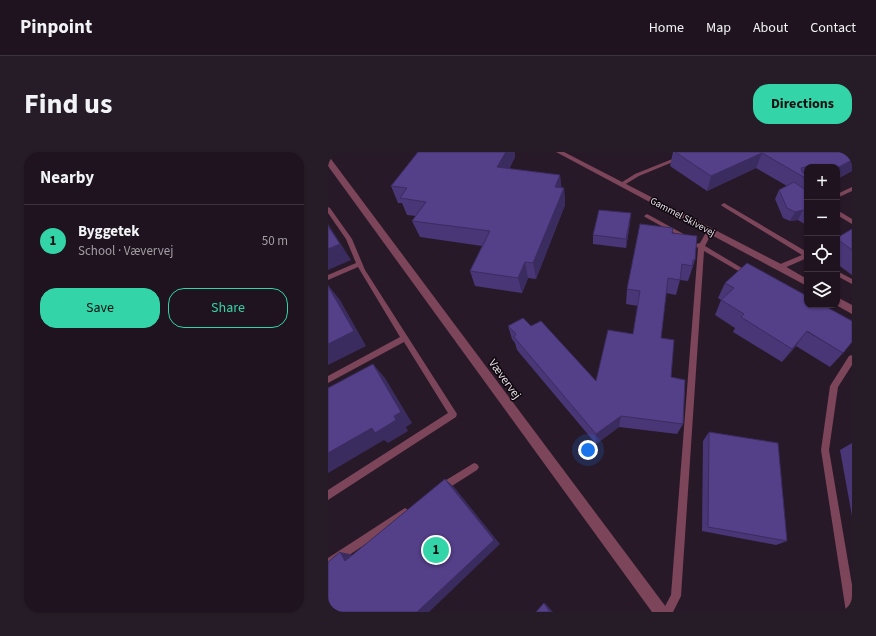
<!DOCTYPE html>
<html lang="en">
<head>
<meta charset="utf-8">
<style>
	:root { --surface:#1e131e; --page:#261c27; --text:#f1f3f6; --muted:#a19ea4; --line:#3c323c; --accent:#33d4a8 }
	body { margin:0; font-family:"Source Sans 3",sans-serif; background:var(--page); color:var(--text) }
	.controls { position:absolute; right:12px; top:12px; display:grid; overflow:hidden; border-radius:8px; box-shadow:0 1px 3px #0004 }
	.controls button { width:36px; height:36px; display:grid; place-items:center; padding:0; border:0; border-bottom:1px solid var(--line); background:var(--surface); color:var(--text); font:20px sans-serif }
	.you { position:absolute; left:260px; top:298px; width:14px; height:14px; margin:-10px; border:3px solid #fff; border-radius:50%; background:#1a73e8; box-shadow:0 0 0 6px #1a73e833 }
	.badge { display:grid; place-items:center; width:26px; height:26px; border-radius:50%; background:var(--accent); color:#111; font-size:13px; font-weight:700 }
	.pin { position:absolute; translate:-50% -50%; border:2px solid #fff; box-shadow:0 1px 4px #0006 }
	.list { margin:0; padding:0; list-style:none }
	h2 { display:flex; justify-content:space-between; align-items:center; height:52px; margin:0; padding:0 16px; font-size:17px }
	h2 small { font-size:13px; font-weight:400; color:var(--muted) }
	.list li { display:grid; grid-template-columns:26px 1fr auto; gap:12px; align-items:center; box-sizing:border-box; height:72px; padding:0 16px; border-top:1px solid var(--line) }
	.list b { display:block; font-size:15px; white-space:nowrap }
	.list p { margin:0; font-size:13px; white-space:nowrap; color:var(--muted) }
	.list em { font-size:13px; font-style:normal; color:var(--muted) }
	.actions { display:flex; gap:8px; padding:12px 16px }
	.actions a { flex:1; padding:9px 0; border:1px solid var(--accent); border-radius:16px; text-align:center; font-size:14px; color:var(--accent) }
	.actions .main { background:var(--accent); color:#111 }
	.icon { flex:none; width:22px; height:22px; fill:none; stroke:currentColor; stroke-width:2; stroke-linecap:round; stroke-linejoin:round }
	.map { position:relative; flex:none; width:524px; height:460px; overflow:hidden; border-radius:16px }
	header { display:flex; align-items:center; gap:24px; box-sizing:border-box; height:56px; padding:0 20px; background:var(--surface); border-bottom:1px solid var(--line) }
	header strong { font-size:19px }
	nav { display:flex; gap:22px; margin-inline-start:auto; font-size:14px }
	.intro { display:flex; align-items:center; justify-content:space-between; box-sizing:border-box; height:96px; padding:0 24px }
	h1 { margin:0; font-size:28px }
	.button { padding:10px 18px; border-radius:16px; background:var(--accent); color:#111; font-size:14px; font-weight:700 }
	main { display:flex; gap:24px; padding:0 24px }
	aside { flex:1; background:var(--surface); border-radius:16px; box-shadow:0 1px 3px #0004 }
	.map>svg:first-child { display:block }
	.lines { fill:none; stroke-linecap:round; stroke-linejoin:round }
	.service { fill:#7c455a; fill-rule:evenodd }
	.minor { fill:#7c455a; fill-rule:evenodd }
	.wall { fill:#483676 }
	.shaded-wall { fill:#3b2c60 }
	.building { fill:#543f89; stroke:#3b2c60 }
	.labels { text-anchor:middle; stroke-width:3; stroke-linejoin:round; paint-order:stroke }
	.far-street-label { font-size:10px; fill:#e7dde7; stroke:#0d070d }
	.street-label { font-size:12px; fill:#e7dde7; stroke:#0d070d }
</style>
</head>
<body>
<header>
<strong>Pinpoint</strong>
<nav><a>Home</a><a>Map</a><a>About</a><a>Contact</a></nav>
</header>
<div class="intro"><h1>Find us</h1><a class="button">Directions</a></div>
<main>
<aside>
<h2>Nearby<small></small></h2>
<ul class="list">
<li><span class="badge">1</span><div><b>Byggetek</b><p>School · Vævervej</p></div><em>50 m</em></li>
</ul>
<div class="actions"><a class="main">Save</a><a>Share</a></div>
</aside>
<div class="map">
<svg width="524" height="460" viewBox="0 0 524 460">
	<rect width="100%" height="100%" fill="#281928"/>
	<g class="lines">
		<g class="service">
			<path d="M362,0h7l-58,24 -15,9 -5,-1 16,-10z"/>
			<path d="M524,35v4l-15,7v-4z"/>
			<path d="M396,51l83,49v6l-25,11h-4v-4l24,-10 -80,-49 -1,-1z"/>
			<path d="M0,55l2,1 22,31 13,31 92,144 -1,3 -128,83v-10l120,-77 -44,-71 -76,41v-7l72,-39 -42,-70 -30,13v-5l28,-12 -10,-24 -18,-26z"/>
			<path d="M509,58l15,9v5l-15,-9z"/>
			<path d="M319,62l42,23 1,1 -1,1h-4l-40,-22 -1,-1z"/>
			<path d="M382,76l3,2 -8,16 47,28 -3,2h-2l-43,-25 -23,345 -8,16h-11l9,-17 27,-347 -3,-3 1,-1 4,-1 8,-14z"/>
			<path d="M509,119l15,8v5l-15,-8z"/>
			<path d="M524,203v10l-14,22 -9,63 23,135v27h-6l-25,-162 9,-64 19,-30z"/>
			<path d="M146,311l3,1 2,3 -2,3 -33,21 -3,2 -3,-2 -2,-3 2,-3z"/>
			<path d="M77,356l3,2 2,3 -2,3 -80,53v-11z"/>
		</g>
		<g class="minor">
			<path d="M228,0h8l219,113 24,14v7z"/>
			<path d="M0,7h3l335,448 3,5h-17l-324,-446z"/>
			<path d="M509,145l15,8v9l-16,-9z"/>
		</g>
	</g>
	<g class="wall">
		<path d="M345,0h179v19l-15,8v-12h-30v55l-1,3 -8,-5 -8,1 -7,-3 -8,-19 4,-9 8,-4 -31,-18 -49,23 -37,-25z"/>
		<path d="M187,5l-6,12 51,6 1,13h3l1,17 -29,74 -8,-1 -6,15 -47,-7 -5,-15 12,-25 -62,-9 -8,-16 4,-5 -9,-1 -5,-12h-4l-7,-17z"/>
		<path d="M302,71l-4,25 -33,-4v-9z"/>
		<path d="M524,77v46l-15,-11v-26z"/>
		<path d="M344,81l23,27 -7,21 -8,-1 -4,15 -10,-2 -5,45 22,86 -6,10 -58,-7 -23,17 -79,-94 -2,-7 -3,-4 -4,-13h23l65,55 37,-47 5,-28 -12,-2 1,-15z"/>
		<path d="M397,131l118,70 -13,14 -34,-21 -14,16 -49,-30 2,-4 -20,-13 6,-15 -3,-2z"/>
		<path d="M381,280l78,109 -11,4 -74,-14 1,-90z"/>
		<path d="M524,291v73l-12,-66z"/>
	</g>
	<g class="shaded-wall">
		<path d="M178,0h9v5l-15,27 -3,-17z"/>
		<path d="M434,1l-6,15 -49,23 4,-15z"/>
		<path d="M524,8v11l-15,8v-11z"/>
		<path d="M232,23l2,16 -7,-4z"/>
		<path d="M236,36l1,17 -29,74 -3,-16z"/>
		<path d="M475,58l-5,10 -8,1 5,-9z"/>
		<path d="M303,61l-1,10 -4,25v-9z"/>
		<path d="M0,72l23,36 -23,10z"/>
		<path d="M197,110l3,16 -6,15 -4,-15z"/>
		<path d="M0,133l12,15 26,46 -38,19z"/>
		<path d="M479,179l-11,15 -14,16 10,-13z"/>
		<path d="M45,212l12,14 27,45 -6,4 2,4 -20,12 -4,-3 -56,33v-20l44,-25 22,-12z"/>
		<path d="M293,264l-2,11 -23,17v-10z"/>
		<path d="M117,327l9,8 46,57 -71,68h-12z"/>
		<path d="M12,400l18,4 -13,5z"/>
		<path d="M216,451l2,1 7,8h-3z"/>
	</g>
	<g class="building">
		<path d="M90,0h88l-9,15 63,8 -5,12 9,1 -31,75 -8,-1 -7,16 -48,-7 20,-40 -78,-10 14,-19 -26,-4 7,-10 -16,-2z"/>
		<path d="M347,0h177v8l-15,8v-1h-30l-6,1 1,4 5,3v4l-45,-26 -51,23z"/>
		<path d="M466,30l13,9v22l-4,-3 -8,2 -8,-4 -8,-18z"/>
		<path d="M271,58l32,3 -5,26 -33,-4z"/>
		<path d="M312,72l33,4 -1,5 25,3 -2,24h-2l-1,6 -10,-2 -2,16 -12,-2 -7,60 13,2 -3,37 14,3 -2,44 -62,-8 -25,18 -82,-97 2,-3 -8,-8 15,-8 8,8 10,-5 55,60 12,-51 25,4 7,-43 -13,-2z"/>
		<path d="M0,74l12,18 -12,5z"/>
		<path d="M524,77v21l-15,-11v-1z"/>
		<path d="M419,111l60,33v9h16l29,16v21l-9,11 -36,-22 -15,18 -51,-32 3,-3 -23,-14 13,-12 -9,-5z"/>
		<path d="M0,134l26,45 -26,13z"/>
		<path d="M45,212l28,48 -7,4 2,4 -21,13 -3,-5 -44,25v-65z"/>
		<path d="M381,280l69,11 9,98 -79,-14z"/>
		<path d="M117,327l49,61 -77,72h-89v-50l12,-10 5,9z"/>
		<path d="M216,451l6,9h-14z"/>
	</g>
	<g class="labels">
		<g class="far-street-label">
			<text transform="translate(355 64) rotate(28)" y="4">Gammel Skivevej</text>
		</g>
		<g class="street-label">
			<text transform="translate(177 227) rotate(54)" y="4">Vævervej</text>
		</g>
	</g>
</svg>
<div class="controls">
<button>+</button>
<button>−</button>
<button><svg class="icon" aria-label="locate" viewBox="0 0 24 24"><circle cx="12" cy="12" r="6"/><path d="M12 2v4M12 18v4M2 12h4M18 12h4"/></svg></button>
<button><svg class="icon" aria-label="layers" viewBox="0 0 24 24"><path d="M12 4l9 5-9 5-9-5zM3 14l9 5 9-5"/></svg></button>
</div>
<div class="you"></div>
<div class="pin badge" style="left:108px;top:398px">1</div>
</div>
</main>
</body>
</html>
